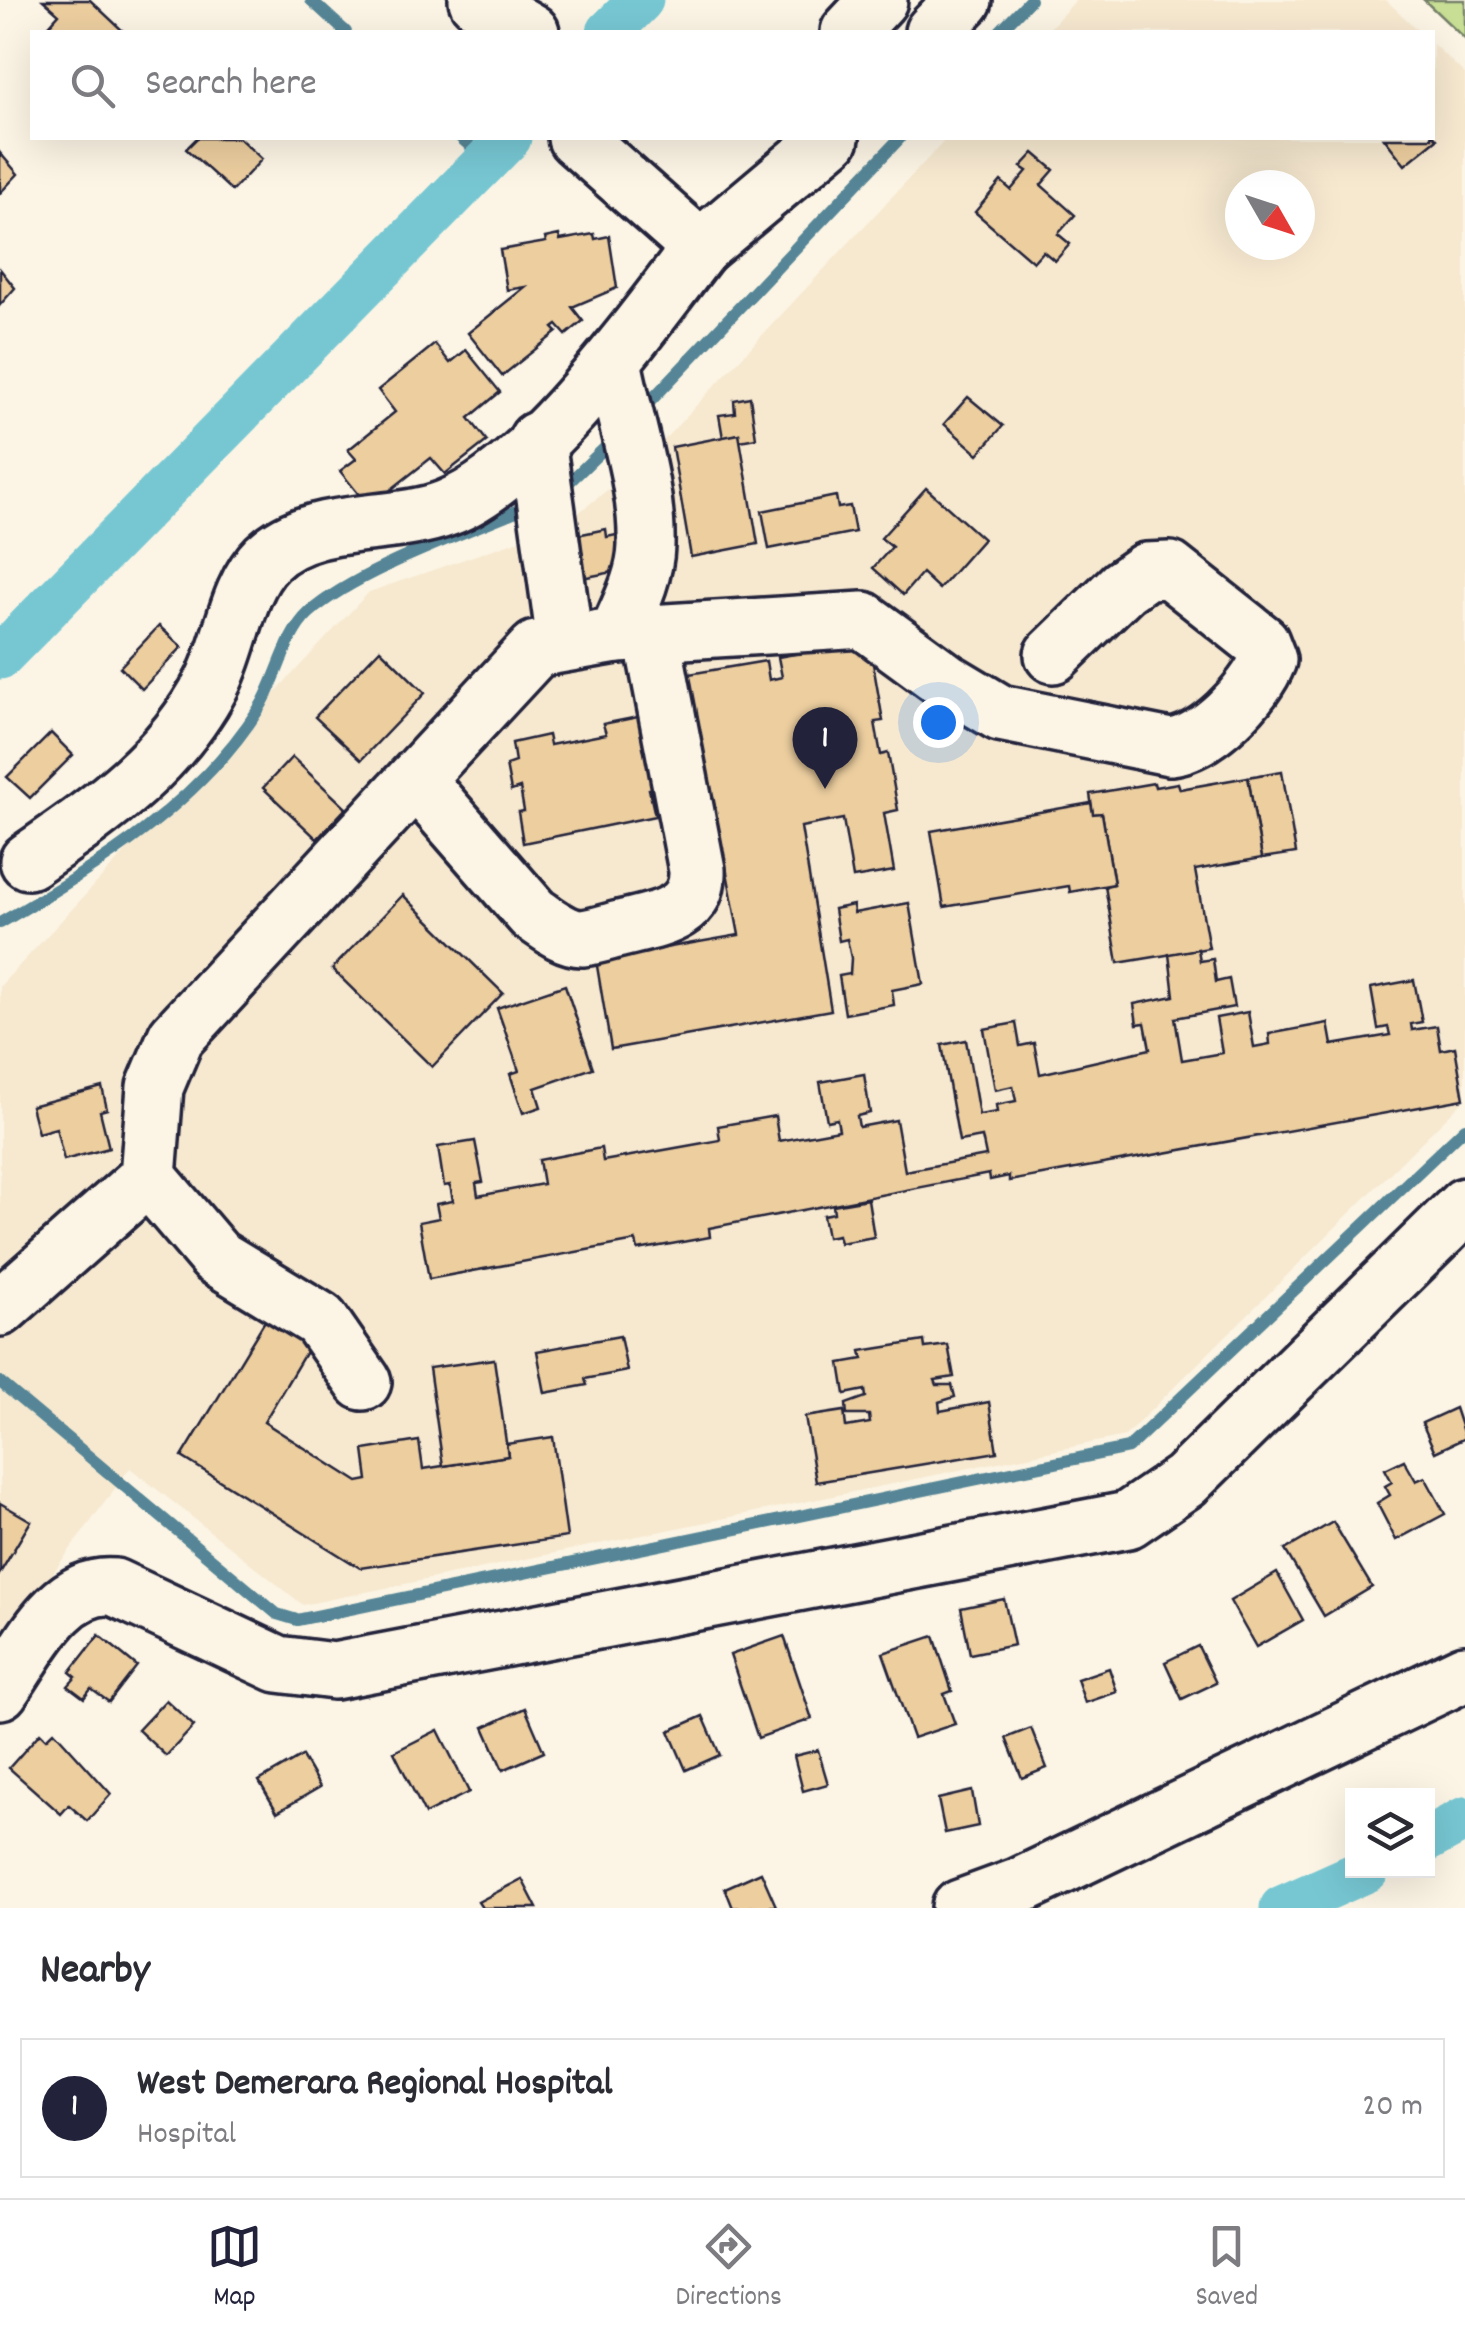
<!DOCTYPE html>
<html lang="en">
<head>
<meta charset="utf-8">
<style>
	:root { --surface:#fff; --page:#f2f2f3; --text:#2b2b33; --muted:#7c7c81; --line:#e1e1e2; --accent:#22223b }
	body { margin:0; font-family:Dekko,sans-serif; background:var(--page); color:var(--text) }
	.controls { position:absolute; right:30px; bottom:30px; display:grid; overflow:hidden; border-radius:0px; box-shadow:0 10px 40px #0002 }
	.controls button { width:90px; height:90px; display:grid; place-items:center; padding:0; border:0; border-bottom:2px solid var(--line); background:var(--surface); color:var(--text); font:50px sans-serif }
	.compass { position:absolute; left:1225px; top:170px; width:90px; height:90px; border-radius:50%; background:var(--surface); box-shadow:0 10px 40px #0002; rotate:129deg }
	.you { position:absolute; left:938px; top:722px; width:35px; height:35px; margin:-25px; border:8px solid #fff; border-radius:50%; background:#1a73e8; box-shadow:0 0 0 15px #1a73e833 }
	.badge { display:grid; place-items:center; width:65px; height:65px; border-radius:50%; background:var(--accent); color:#fff; font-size:32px; font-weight:700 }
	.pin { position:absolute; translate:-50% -82px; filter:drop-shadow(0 2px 5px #0008) }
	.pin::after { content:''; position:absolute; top:52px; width:35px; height:30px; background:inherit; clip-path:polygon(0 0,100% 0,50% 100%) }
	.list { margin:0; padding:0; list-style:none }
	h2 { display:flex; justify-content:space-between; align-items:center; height:130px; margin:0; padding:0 40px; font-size:42px }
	h2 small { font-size:32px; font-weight:400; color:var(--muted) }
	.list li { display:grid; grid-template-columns:65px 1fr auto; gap:30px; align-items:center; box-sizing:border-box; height:140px; margin:0 20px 20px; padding:0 20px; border:2px solid var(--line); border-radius:0px }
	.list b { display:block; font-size:38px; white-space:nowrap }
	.list p { margin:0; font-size:32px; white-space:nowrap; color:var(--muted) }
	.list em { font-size:32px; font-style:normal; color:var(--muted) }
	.icon { flex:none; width:55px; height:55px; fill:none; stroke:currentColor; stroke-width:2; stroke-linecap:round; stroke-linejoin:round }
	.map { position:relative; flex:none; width:1465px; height:1908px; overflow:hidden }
	.search { position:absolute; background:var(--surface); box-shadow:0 10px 40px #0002; left:30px; right:30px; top:30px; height:110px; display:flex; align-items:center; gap:25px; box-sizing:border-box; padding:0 35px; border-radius:0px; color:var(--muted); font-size:38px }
	.sheet { height:290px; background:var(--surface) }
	nav { display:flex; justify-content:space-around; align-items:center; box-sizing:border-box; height:140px; border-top:2px solid var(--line); background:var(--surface); font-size:28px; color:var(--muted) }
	nav a { display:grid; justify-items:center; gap:5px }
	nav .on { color:var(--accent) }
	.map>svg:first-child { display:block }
	.built { fill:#f7e9d0; fill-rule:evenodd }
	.green { fill:#c7de94; stroke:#748068; stroke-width:2.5 }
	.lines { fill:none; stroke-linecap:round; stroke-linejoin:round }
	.stream { stroke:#558596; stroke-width:12 }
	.canal { stroke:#77c7d3; stroke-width:45 }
	.building { fill:#ecce9f; stroke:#22223b; stroke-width:2.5 }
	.minor-casing { stroke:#22223b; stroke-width:62 }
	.minor { stroke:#fcf5e5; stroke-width:55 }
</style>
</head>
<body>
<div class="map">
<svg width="1465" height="1908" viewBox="0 0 1465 1908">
	<rect width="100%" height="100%" fill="#fcf5e5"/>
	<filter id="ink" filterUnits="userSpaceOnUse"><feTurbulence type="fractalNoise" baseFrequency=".01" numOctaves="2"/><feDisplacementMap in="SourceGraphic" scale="20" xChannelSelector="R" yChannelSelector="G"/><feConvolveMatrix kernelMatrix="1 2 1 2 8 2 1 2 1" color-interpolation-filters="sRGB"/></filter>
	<g filter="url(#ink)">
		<g class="built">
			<path d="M1076,0h310l34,32h-374z"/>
			<path d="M1433,44l32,30v1025l-340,337 -822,169 -173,-137 -130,177v-659l369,-394 194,-67 82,-65 302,-322h485zM1240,185h60v60h-60z"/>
		</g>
		<path class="green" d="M1424,0h41v39z"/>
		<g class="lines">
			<g class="stream">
				<path d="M311,0l35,32"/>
				<path d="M999,32l31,-32"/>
				<path d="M461,138l26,23"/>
				<path d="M641,411l259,-273"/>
				<path d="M560,491l57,-55"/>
				<path d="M0,923c96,-55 200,-120 260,-216 17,-27 25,-72 49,-94 48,-43 161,-82 224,-109"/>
				<path d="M0,1382l277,232 20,6 831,-172 337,-320"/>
			</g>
			<g class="canal">
				<path d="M609,32l32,-32"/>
				<path d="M0,657l509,-519"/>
				<path d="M1428,1839l37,-20"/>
				<path d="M1282,1908l85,-38"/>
			</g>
		</g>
		<g class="building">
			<path d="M43,0h47l34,32h-81l16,-18z"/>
			<path d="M1432,133l5,6 -32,26 -21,-27h48z"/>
			<path d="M197,138h42l23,21 -30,32 -46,-42z"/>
			<path d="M0,153l18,21 -18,19z"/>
			<path d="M1034,153l20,17 -13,15 34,30 -17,19 12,10 -15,17 -12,-10 -10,11 -58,-50 26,-31 10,9 16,-19 -6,-4z"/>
			<path d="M594,234l1,5 14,-3 8,52 -45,19 11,14 -17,14 -9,-10 -4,3 4,4 -55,44 -34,-43 57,-46 -18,3 -7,-40 46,-8 -1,-4 14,-3 1,5z"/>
			<path d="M0,269l15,19 -15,17z"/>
			<path d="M435,344l15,19 16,-13 34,42 -31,26 18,23 -42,33 -14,-16 -62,49 -29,-36 16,-12 -8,-9 47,-38 -17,-22z"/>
			<path d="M750,397l6,41 -16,3 -1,-7 -16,4 -4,-23 16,-2 -1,-13z"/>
			<path d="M968,397l35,29 -25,28 -34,-30z"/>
			<path d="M739,434l19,110 -67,13 -19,-110z"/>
			<path d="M926,488l57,51 -44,50 -17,-16 -19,22 -30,-27 19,-21 -11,-9z"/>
			<path d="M836,496l2,12 12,-2 5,26 -86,17 -7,-38z"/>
			<path d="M606,529l1,8 23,-5 -6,38 -48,9 -18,-40z"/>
			<path d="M159,626l23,21 -40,42 -22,-22z"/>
			<path d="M851,644l21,14 11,63 -8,1 6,33 7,-2 10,57 -14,3 10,58 -41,7 -10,-59 -42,8 30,183 -220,39 -15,-89 143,-25 -50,-261 77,-13 3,19 13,-3 -4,-20z"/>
			<path d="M380,649l45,44 -64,67 -46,-43z"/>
			<path d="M643,716l14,72 -8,1 6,27 -132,27 -5,-31 6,-1 -4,-23 -9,3 -5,-26 9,-3 -3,-19 36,-8 2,10 56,-11 -3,-10z"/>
			<path d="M51,733l22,22 -43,43 -23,-21z"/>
			<path d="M292,757l54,51 -29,31 -54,-51z"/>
			<path d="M1282,771l14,82 -34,5 -14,-81z"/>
			<path d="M1248,777l14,81 -67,12 14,78 -91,15 -13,-77 9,-2 -12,-71 -9,1 -3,-20 64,-11 1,4 23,-4 2,6z"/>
			<path d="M1091,803l2,11 9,-1 12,71 -44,8 -1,-6 -125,21 -13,-76z"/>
			<path d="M403,895l100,98 -71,74 -100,-98z"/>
			<path d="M909,903l14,81 -31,6 2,15 -49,9 -6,-38 11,-2 1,-16 -4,-19 -8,2 -5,-32 19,-4 1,8z"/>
			<path d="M1198,949l2,12 13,-2 3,23 13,-3 5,28 -59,11 7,42 40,-7 -6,-35 32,-6 6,35 16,-3 -1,-10 59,-11 4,22 58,-10 -2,-8 -10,2 -7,-41 43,-8 8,42 -11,2 1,6 25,-4 4,24 14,-3 9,52 -455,82v-5l-19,4 -1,-6 -280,54 1,9 -72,13 -2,-9 -207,38 -10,-57 20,-4 -3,-14 17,-3 -3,-16 -6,1 -6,-39 37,-6 8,41 -7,1 2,13 65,-12 -4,-24 62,-12 2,13 117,-21 -2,-14 57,-10 4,25 60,-11 -2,-11 -10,2 -7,-39 44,-8 6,39 -13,3 2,11 37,-7 9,51 81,-15 -4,-19 -23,4 -17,-96 24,-5 13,75 18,-3 -1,-7 20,-4 -3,-15 -18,4 -11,-61 32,-6 4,23 14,-3 6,31 110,-25 -5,-26 -8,1 -3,-20 40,-8 -5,-42z"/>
			<path d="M565,985l28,83 -58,20 6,19 -18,6 -13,-39 9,-3 -22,-63z"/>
			<path d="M102,1087l5,22 -7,2 9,37 -45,12 -8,-32 -18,5 -7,-27z"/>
			<path d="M868,1199l6,38 -34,6 -2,-8 -11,2 -4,-22 11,-2 -1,-8z"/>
			<path d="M266,1319l44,26 -46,77 94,60 10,-2 -4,-30 55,-9 4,28 85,-13 -2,-12 47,-7 14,100 -207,31 -178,-111z"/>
			<path d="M620,1336l7,35 -42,8 2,6 -42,8 -8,-42z"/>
			<path d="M924,1341l1,7 23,-3 6,32 -19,3 2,5h15l3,12 -16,5 1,9 49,-9 8,50 -181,30 -11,-65 39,-6 2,16 24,-4 -1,-8h-22l-1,-11 20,-7 -1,-7 -20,4 -5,-31 23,-4 -2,-8z"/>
			<path d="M494,1359l14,97 -65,10 -14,-98z"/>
			<path d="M1455,1408l10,30 -30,14 -13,-29z"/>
			<path d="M1404,1460l12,21 9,-4 20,37 -49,26 -19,-37 13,-8 -5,-9 7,-4 -7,-13z"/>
			<path d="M0,1503l31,18 -31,52z"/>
			<path d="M1333,1522l39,65 -48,29 -39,-66z"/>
			<path d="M1277,1573l26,47 -47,27 -26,-46z"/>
			<path d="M1004,1599l10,46 -44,9 -9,-46z"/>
			<path d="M99,1635l38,31 -28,36 -18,-13 -7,9 -16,-12 8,-9 -6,-5z"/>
			<path d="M784,1636l28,83 -54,19 -28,-83z"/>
			<path d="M934,1636l18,55 -8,3 11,30 -42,14 -30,-85z"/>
			<path d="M1198,1646l18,37 -34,16 -17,-37z"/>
			<path d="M1109,1668l8,24 -32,11 -8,-24z"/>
			<path d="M166,1700l28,26 -28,30 -28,-26z"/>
			<path d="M525,1708l19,44 -41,18 -19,-43z"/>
			<path d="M703,1716l17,39 -34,15 -17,-39z"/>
			<path d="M1031,1728l16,40 -25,10 -16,-40z"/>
			<path d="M438,1730l31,62 -44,22 -31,-62z"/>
			<path d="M54,1731l57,63 -24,27 -18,-16 -8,9 -52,-46 31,-35 6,6z"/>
			<path d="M818,1750l10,34 -25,7 -9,-35z"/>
			<path d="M302,1756l18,31 -43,25 -18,-31z"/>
			<path d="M972,1791l6,35 -33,7 -7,-34z"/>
			<path d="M761,1872l15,34 -43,2 -8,-20z"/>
			<path d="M522,1879l15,29h-55l-4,-6z"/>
		</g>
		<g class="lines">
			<defs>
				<g id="minor">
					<path d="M477,0l54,32"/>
					<path d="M849,32l30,-32"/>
					<path d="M933,32l31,-32"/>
					<path d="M576,138l124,110 131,-110"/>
					<path d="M537,440l28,202"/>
					<path d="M617,635l246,-15 82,60 55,33 170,34c36,-3 85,-54 98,-87l-7,-18 -91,-72 -24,1 -23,16 -70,68"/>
					<path d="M417,781l116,133c14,9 31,24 49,24 12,-1 26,-6 38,-9 35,-9 79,-13 77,-59l-46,-239"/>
					<path d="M28,861c72,-50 143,-98 184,-178 20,-38 24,-94 55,-125 45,-44 124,-28 180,-50 87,-33 196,-186 253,-260"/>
					<path d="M0,1308l148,-131"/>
					<path d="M363,1382l-43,-62 -104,-63 -68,-80 7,-90 21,-50 360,-388 81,-14c12,-28 28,-57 29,-89 2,-62 -22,-125 -33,-185"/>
					<path d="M0,1691c29,-40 58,-109 114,-104l164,77 56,7 794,-151 57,-39 280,-275"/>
					<path d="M960,1908l60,-22 445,-213"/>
				</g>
			</defs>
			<use href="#minor" class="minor-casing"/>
			<use href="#minor" class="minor"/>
		</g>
	</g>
</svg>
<div class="controls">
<button><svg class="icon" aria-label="layers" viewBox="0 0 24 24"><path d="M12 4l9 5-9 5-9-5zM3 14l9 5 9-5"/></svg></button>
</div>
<svg class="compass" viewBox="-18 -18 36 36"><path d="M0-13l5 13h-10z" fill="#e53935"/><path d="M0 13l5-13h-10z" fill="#7c7c81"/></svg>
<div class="you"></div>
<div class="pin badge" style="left:825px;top:789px">1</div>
<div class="search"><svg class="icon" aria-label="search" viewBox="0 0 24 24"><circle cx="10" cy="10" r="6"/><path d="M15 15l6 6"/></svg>Search here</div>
</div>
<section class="sheet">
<h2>Nearby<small></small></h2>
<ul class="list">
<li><span class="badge">1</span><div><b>West Demerara Regional Hospital</b><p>Hospital</p></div><em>20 m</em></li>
</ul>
</section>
<nav>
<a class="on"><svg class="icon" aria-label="map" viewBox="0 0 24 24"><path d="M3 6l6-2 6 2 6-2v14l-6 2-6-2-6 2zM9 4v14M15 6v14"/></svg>Map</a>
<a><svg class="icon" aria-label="directions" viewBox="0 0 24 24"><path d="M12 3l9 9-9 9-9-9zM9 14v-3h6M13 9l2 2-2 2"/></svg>Directions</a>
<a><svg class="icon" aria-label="saved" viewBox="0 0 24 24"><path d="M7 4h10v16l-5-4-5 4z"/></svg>Saved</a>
</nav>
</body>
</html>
